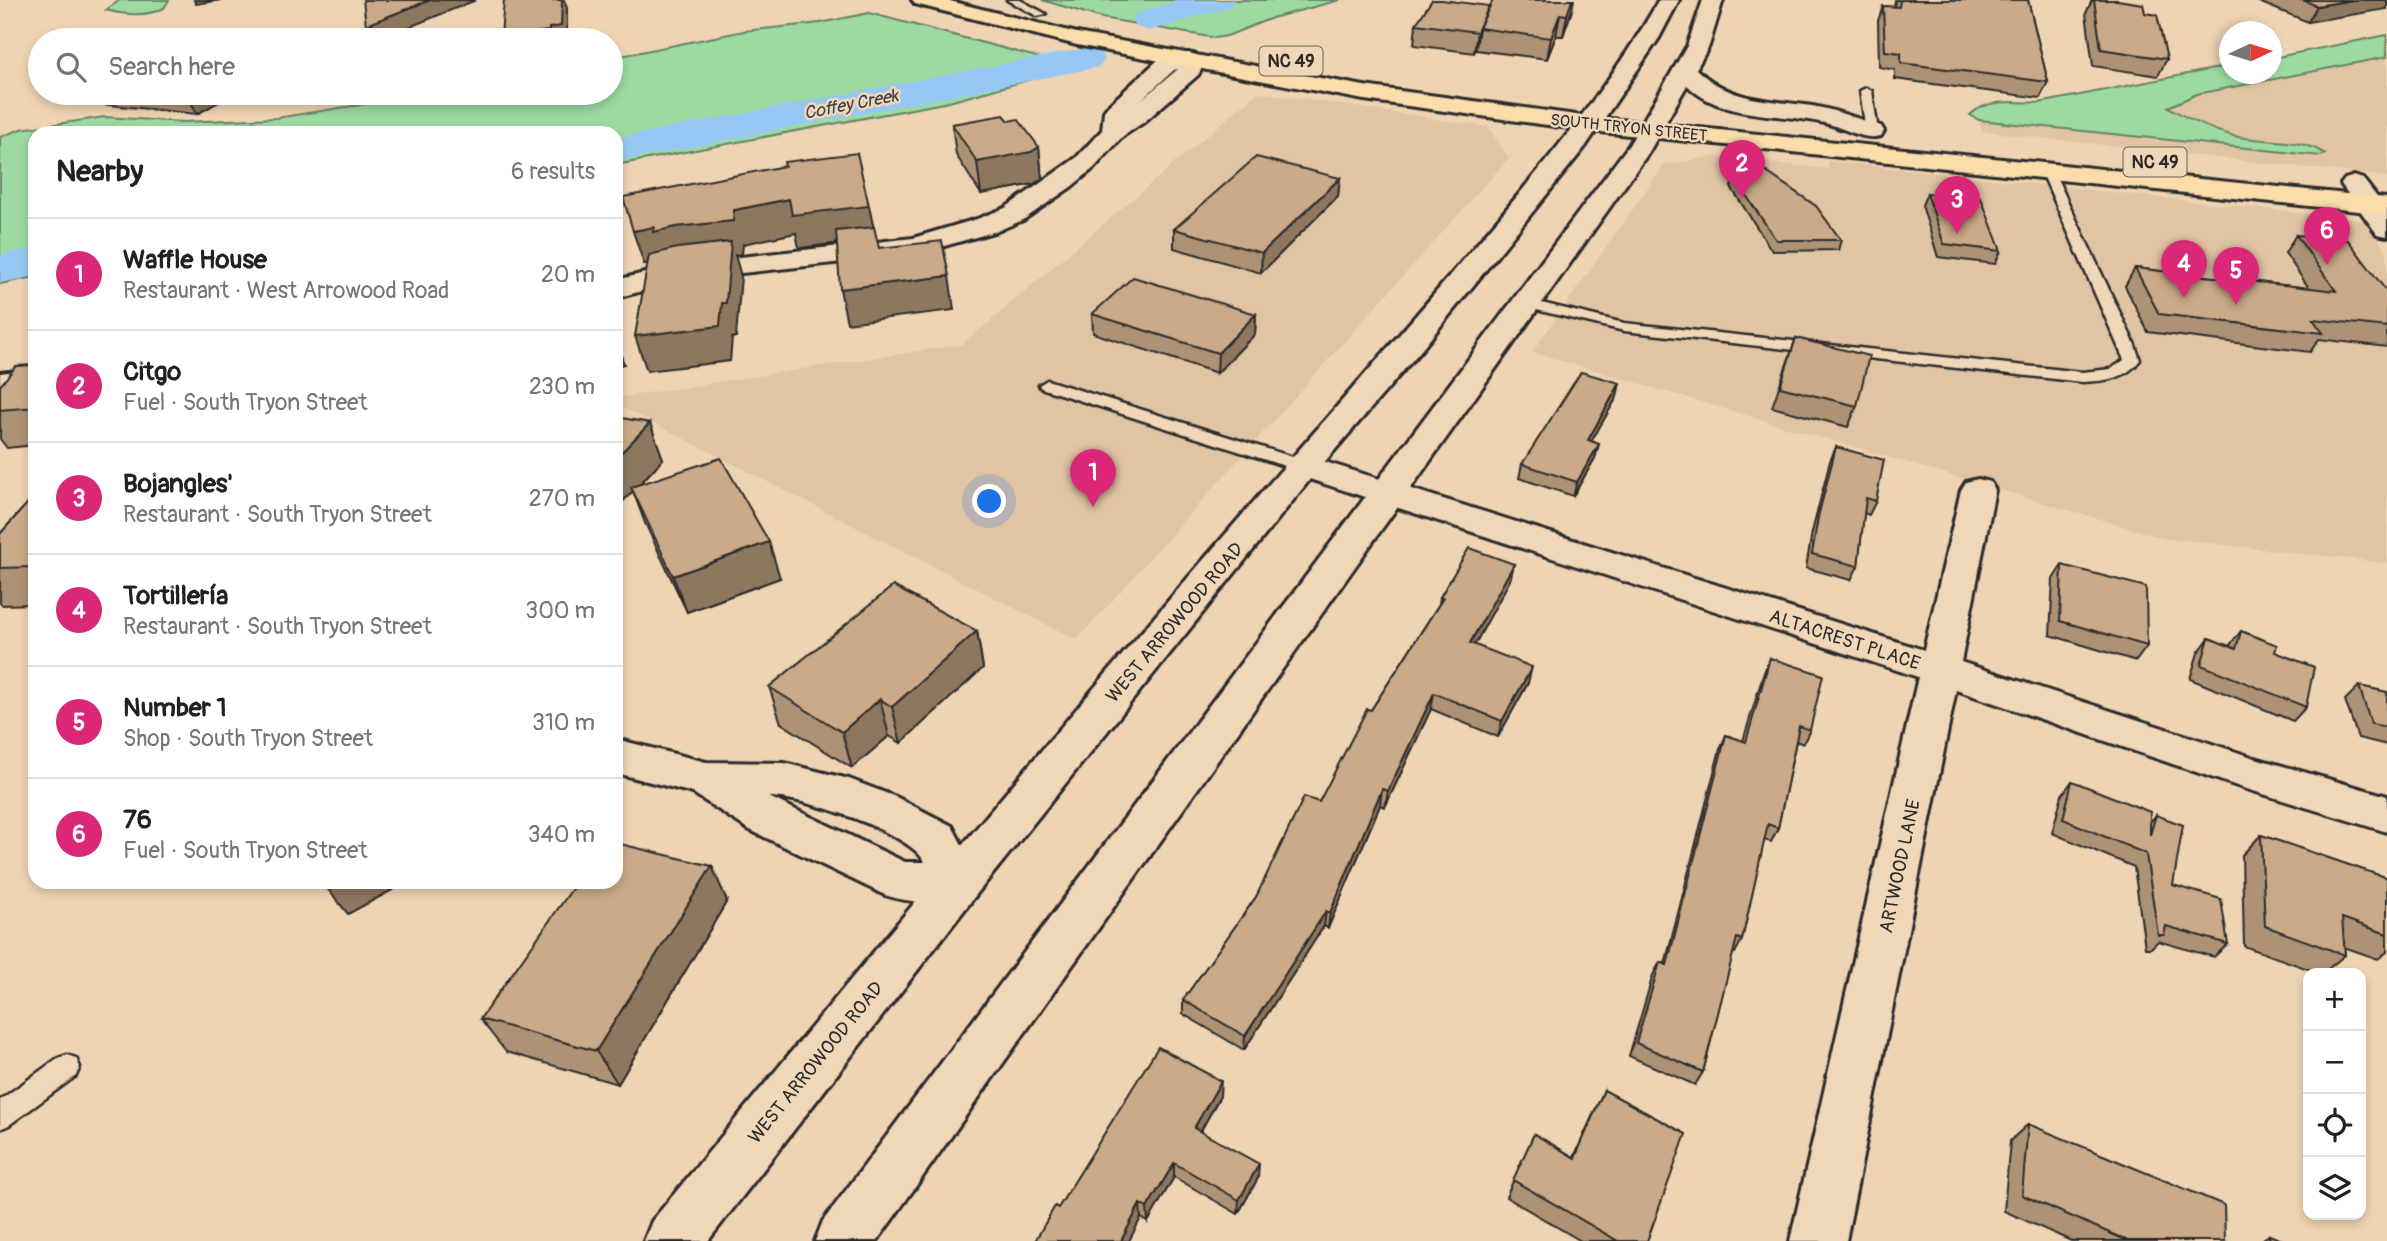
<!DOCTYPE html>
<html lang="en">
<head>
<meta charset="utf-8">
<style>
	:root { --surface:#fff; --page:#f2f2f2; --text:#202124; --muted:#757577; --line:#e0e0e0; --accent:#db2777 }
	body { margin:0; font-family:Pangolin,sans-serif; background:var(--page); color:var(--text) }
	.controls { position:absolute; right:21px; bottom:21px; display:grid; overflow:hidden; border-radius:14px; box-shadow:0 4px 10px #0003 }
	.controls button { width:63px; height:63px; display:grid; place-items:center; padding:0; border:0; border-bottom:2px solid var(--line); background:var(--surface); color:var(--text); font:35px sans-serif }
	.compass { position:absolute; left:2219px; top:21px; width:63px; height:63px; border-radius:50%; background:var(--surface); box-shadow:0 4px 10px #0003; rotate:86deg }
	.you { position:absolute; left:990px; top:502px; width:24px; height:24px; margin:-18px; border:5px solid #fff; border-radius:50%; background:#1a73e8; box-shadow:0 0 0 10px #1a73e833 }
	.badge { display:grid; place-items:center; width:46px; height:46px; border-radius:50%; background:var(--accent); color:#fff; font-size:23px; font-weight:700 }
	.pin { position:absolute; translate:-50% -58px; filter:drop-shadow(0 2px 4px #0008) }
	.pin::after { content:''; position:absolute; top:37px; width:24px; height:21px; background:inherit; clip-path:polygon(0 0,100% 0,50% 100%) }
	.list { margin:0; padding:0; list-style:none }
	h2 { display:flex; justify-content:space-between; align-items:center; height:91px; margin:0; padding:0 28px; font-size:30px }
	h2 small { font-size:23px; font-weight:400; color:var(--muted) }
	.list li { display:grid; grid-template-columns:46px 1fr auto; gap:21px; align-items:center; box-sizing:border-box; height:112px; padding:0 28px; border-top:2px solid var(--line) }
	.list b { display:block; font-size:26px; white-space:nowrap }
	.list p { margin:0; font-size:23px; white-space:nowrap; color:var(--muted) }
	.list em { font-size:23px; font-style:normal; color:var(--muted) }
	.icon { flex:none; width:38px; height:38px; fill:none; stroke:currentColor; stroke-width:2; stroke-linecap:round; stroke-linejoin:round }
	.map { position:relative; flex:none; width:2387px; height:1241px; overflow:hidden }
	.search { position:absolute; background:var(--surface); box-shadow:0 4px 10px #0003; left:28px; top:28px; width:595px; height:77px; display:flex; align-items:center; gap:18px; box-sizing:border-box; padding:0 24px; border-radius:38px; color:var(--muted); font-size:26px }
	.panel { position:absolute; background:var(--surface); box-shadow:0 4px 10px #0003; left:28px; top:126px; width:595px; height:763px; border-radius:21px }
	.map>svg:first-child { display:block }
	.built { fill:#e0c4a4 }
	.green { fill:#9cdaa1; stroke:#648266; stroke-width:2 }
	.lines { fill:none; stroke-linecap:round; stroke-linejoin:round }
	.river { fill:#97c8f3; fill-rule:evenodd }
	.service-casing { stroke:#2b2b2b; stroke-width:5 }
	.minor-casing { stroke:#2b2b2b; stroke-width:6 }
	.secondary-casing { stroke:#2b2b2b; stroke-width:6 }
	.primary-casing { stroke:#2b2b2b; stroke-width:6 }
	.service { fill:#f0d7b8; fill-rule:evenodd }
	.minor { fill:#f0d7b8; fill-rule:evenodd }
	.secondary { fill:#f0d7b8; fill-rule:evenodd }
	.primary { fill:#faddab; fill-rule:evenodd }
	.wall { fill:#ae9275; stroke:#2b2b2b; stroke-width:2 }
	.shaded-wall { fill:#8d775f; stroke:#2b2b2b; stroke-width:2 }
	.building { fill:#caaa88; stroke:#2b2b2b; stroke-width:2 }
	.labels { text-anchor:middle; stroke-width:5; stroke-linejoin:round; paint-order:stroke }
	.far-street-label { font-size:16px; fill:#2b2b2b; stroke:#f0d7b8 }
	.shield { fill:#f0d7b8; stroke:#665f55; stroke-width:2 }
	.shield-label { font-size:18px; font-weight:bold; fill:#2b2b2b }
	.far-water-label { font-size:18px; font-style:italic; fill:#3b4349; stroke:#f0d7b8 }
	.street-label { font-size:19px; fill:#2b2b2b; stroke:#f0d7b8 }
</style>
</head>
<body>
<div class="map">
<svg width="2387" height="1241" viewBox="0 0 2387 1241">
	<rect width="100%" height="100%" fill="#efd4b3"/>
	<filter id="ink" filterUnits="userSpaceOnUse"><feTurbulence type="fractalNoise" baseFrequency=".0143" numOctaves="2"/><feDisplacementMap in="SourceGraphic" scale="14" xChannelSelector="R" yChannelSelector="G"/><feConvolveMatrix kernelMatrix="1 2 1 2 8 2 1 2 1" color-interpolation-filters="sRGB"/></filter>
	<g filter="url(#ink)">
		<g class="built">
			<path d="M2387,40v137l-405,-46 -3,-11 250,-49 1,3h42z"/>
			<path d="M1258,92l230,35 21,31 -432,482 -461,-236v-6l347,-54z"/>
			<path d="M1712,157l117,12 -1,-8 535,59 24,31v312l-224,-25 -631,-186 132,-187z"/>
		</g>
		<g class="green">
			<path d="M120,0h49l-5,8c-17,9 -40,7 -58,2z"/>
			<path d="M1042,0h298l-68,18 -45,18 -12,2 -113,-20z"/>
			<path d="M869,13l206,54 -126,35 -333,63v-32h-581v144l-35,7v-147l21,-8 84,-12 78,5 93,-4 160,-25h175v-35l133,-27 76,-8z"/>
			<path d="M2387,35v22l-190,37 -29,13c20,12 43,23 66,29 28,7 66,1 91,18l-4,2 -342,-36 -9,-5c17,-17 46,-13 69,-12l190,-37 1,8h42v-16z"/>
		</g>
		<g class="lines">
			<g class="river">
				<path d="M1181,0h54l-5,7 -81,24 -12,-4 -6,-7 6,-7z"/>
				<path d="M1086,48l13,3 6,8 -6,8 -483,95v-24z"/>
				<path d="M35,248v28l-35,7v-28z"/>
			</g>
			<defs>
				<g id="service">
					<path d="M1007,0h13l26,14 -9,2z"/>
					<path d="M1866,88l6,3 6,40 -6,4 -6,-4 -6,-40z"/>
					<path d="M2047,166l6,4 82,175 5,15c-15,20 -35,21 -58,22l-458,-51 -104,-25 -2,-3 7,-4 99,24 458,49 29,-3 13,-9 -83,-190z"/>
					<path d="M1047,380l262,82 2,4 -2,4h-12l-256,-82 -2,-3z"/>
					<path d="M67,1055l9,3 4,9 -4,9 -67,49 -9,4v-29l58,-42z"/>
				</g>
				<g id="minor">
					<path d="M1188,53l8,2 5,15 -3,5 -54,47 -21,14 -29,32 -23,19 -48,33 -26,11 -81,23 -229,25 -71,19v-18l70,-17 227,-25 64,-19 28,-11 71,-50 26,-28 2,-19 4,-5 50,-46zM1178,69l-38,32 34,-31z"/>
					<path d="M2354,176l9,3 24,31v26l-10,-2 -36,-50 4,-5z"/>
					<path d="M35,369v18l-35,4v-18z"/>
					<path d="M1303,455l621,195 37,-160 5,-8 12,-3 12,3 5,8 -34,172 294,96 132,38v36l-147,-45 -284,-97 -110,551h-56l128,-564 -627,-204 -5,-7 5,-7z"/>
					<path d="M616,739l90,23 78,1 65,16 47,18 56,29 30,56 -7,14c-27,9 -63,8 -90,-1l-137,-66 -55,-36 -77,-20zM769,797c35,0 141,35 156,65h-20z"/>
				</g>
				<g id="secondary">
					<path d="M1659,0h20l-20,38 -74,109 -163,202 -107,124 -340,423 -267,345h-64l8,-20c211,-256 421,-513 639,-762 70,-80 140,-160 208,-241 58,-69 115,-139 160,-218z"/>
					<path d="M1703,0h20l-14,46 -13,23c37,34 70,30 116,37 24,4 46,13 69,20l3,5 -3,5c-18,5 -36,-8 -53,-12 -47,-13 -103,-2 -141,-39l-38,67 -772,1089h-62l8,-20 806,-1076 58,-99z"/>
				</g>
				<path id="primary" d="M912,0h34l131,33 287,53 227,31 796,81v16l-796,-83 -227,-31 -287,-55 -162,-41z"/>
			</defs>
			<use href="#service" class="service-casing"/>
			<use href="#minor" class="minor-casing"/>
			<use href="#secondary" class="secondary-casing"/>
			<use href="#primary" class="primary-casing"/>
			<use href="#service" class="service"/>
			<use href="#minor" class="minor"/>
			<use href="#secondary" class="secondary"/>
			<use href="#primary" class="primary"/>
		</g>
		<g class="wall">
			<path d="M1895,0h133l20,82 -8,16 -145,-19v-9l-16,-3 -1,-46 5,-15 11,1z"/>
			<path d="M2092,0h25l50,59 -9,17 -65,-10 -7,-53z"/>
			<path d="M2254,0h133l-79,22z"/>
			<path d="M1572,10l-9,26h-7l-9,23 -71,-9v-2l-2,5 -60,-8 2,-21z"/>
			<path d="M85,93h149l-37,21 -106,-11z"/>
			<path d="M292,93h57l-3,2z"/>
			<path d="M1009,121l30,26 3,32 -8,5 -53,10 -25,-39 -4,-31z"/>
			<path d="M1734,177l107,63 -3,10 -66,1 -41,-64z"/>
			<path d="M1340,178l-2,18 -77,77 -87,-25v-19z"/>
			<path d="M1927,193l74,58 -6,13 -57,-7 -16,-52z"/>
			<path d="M2296,235l91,57v55l-68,-8 -9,13 -162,-20 -23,-46 10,-18 174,20 -24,-35z"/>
			<path d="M1092,314h164l-1,20 -38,39 -124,-40z"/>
			<path d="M1796,338l61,68 -9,21 -76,-20z"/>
			<path d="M35,365v80l-28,3 -7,-9v-53z"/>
			<path d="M1617,397l-26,44 8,3 -4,14 -22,38 -54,-18 3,-14z"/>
			<path d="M650,423l13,36 -24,26 141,93 -93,34 -42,-89 -12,-32z"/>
			<path d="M1836,447l40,54 -7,14 -5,-2 -6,53 -7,14 -45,-12 6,-36 18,-71z"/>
			<path d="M35,495v109l-33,1 -2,-2v-69z"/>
			<path d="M1514,564l-4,16 -36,65 54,38 -30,54 -67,-28 -46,98 -5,-2 -52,123 -4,-2 -80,124 -61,-36v-14l73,-103 63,-95 52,-92 68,-106 1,-7z"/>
			<path d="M2062,565l85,81 -11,15 -86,-26 3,-56z"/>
			<path d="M977,631l6,37 -82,75 -12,-7 -37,32 -71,-45 -12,-36z"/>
			<path d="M2241,631l34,21 31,55 -13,14 -103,-42 8,-26 11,-15 20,8z"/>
			<path d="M1770,658l40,72 -7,14 -7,-3 -18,87 -7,14 -7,-2 -22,100 -7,13 -2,-1 -30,120 -8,13 -66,-29 24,-81 7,-13 5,2 55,-215 6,-14 17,6 21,-69z"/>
			<path d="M2359,686l28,6v53l-29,-7 -13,-38z"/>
			<path d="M2072,781l78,41 6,-7 17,70 55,59 -14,13 -56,-16 -7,7h-6l-11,-81 -82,-34 10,-38z"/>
			<path d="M2261,835l126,43v74l-9,7 -34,-12 1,8 -22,18h-4l-75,-27 -2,-91z"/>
			<path d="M727,901l-109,183 -112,-32 -26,-33z"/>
			<path d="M1604,1090l43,151h-66l-75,-44 28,-63 40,23z"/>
			<path d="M1220,1096l-20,36 58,46 -20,36 -64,-37 -26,45 -7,-4 -83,-10z"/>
			<path d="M2028,1124l197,117h-154l-67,-30 6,-70z"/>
			<path d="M2269,1235l1,6h-10z"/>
		</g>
		<g class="shaded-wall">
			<path d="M194,0h28l-26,4z"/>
			<path d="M430,0h46l-99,40h-5l-6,-15z"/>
			<path d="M562,0h2l3,8v32h-65l-1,-4 48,-8z"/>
			<path d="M1572,0h2l-2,10 -9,26 4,-21z"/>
			<path d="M2352,0h35v9l-79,13 9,-16z"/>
			<path d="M1560,14l-4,22 -9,23 4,-21z"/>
			<path d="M1479,28l-3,20 -2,5 3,-21z"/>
			<path d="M194,93h40l-37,21 -9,-18z"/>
			<path d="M1039,147l3,32 -8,5 -53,10 -4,-32z"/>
			<path d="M1340,178l-2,18 -77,77 1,-20z"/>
			<path d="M789,199l80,7 7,33 -77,9 -3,-15 -53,11 -1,10 -7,1 6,21 -5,61 -4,1 -2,23 -83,10 -12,-35 27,-75 -18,3 -11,-33z"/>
			<path d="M949,276l5,34 -107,13 -7,-34z"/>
			<path d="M1256,314l-1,20 -38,39 1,-20z"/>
			<path d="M616,341l8,23 -8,2z"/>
			<path d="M1620,383l-3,14 -33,57 4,-14z"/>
			<path d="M650,423l13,36 -47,50v-51z"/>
			<path d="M1599,444l-4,14 -22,38 4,-14z"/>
			<path d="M769,542l11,36 -93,34 -14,-36z"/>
			<path d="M1514,564l-4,16 -43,79 3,-16z"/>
			<path d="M977,631l6,37 -82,75 -9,-36z"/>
			<path d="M1532,667l-4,16 -30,54 4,-16z"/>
			<path d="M1434,693l-3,16 -46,98 3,-16z"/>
			<path d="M880,699l9,37 -37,32 -10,-36z"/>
			<path d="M1382,789l-2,16 -52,123 2,-15z"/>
			<path d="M712,866l15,35 -109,183 -22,-33z"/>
			<path d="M322,882h85l-59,32z"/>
			<path d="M1326,911l-2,15 -80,124 1,-14z"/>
			<path d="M1221,1081l-1,15 -26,47v-15z"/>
			<path d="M1174,1163v14l-26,45 -1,-14z"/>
			<path d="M1259,1164l-1,14 -20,36 1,-14z"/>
			<path d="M1140,1204l1,14 -12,23h-8z"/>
		</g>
		<g class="building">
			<path d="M363,0h67l-64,25z"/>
			<path d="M504,0h58l-1,26 -12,2v3l-48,5z"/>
			<path d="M1432,0h10l47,6 -12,26 -61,-8z"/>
			<path d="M1493,0h79l-5,15 -7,-1 -9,24 -72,-10z"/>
			<path d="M1900,0h128l20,82 -147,-19v-10l-16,-2 -2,-45 16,1z"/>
			<path d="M2094,0h23l26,4 2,9 12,2 10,44 -66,-10z"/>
			<path d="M2303,0h49l-35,6z"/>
			<path d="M151,93h43l-6,3z"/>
			<path d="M1004,115l5,6 9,-2 21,28 -8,5 -54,10 -25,-38z"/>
			<path d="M857,153l12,53 -77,9 -3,-16 -55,11 -1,11 -57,6 -23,5 1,-5 -21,4 -10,-34 162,-31 -1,-4z"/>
			<path d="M1256,157l84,21 -78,75 -88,-24z"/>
			<path d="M1765,171l51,35 25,34h-65l-42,-63z"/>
			<path d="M1927,193l54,5 20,53 -57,-7z"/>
			<path d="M874,227l5,21 63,-7 7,35 -109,13 -4,-58z"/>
			<path d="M2296,235l52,5 39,52v35l-74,-8 10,14 -164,-19 -24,-46 201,23z"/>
			<path d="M731,242l-5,61h-4l-2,23 -85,10 14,-81 28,-7z"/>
			<path d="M1133,277l123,37 -38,39 -126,-39z"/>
			<path d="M1796,338l73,18 -12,50 -77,-19z"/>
			<path d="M35,365v42l-35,3v-24l16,-20z"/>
			<path d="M1581,372l39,11 -32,57 11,4 -22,38 -55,-18z"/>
			<path d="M616,417l34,6 -34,35z"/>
			<path d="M1836,447l48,13 -8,41 -10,-3 -8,68 -46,-12 6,-37z"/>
			<path d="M721,458l48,84 -96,34 -42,-89z"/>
			<path d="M35,495v72l-35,1v-34z"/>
			<path d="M1469,548l45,16 -44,79 62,24 -30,54 -68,-28 -46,98 -6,-2 -52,124 -4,-2 -81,125 -62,-36 73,-103 48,-100 15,5 48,-93 4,1 72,-112 -3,-1z"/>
			<path d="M2062,565l84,22 1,59 -87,-25z"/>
			<path d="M893,586l84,45 -85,76 -12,-8 -38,33 -73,-45z"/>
			<path d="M2241,631l36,14 -2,7 39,15 -8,40 -105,-42 8,-27 27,11z"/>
			<path d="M1770,658l53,17 -13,55 -11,-4 -21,102 -10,-4 -26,116 -5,-2 -34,134 -67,-29 24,-81 7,3 59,-230 20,7z"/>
			<path d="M2359,686l28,6v35l-16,-3z"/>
			<path d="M2072,781l78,31v23l6,-20 27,10 -10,60 48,14 7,45 -62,-18 -2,9h-6l-12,-81 -83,-35z"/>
			<path d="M2261,835l126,43v56l-45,-16 3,37 -80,-29z"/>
			<path d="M616,843l96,23 -116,185 -116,-32 97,-137h39z"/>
			<path d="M1158,1047l63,34 -27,47 65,36 -20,36 -65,-37 -27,45 -7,-4 -19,37h-86l20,-35 3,2z"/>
			<path d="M1604,1090l82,44 -39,107h-29l-105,-61 21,-46 41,24z"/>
			<path d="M2028,1124l196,81 1,36h-97l-106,-46z"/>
			<path d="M2269,1235l16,6h-15z"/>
		</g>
	</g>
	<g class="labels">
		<g class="far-street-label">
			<text transform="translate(1629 127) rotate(6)" y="6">SOUTH TRYON STREET</text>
		</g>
		<g class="shield">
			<rect x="1259.5" y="46.5" width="63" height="29" rx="5"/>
			<rect x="2123.5" y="147.5" width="63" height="29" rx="5"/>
		</g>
		<g class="shield-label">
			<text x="1291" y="67">NC 49</text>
			<text x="2155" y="168">NC 49</text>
		</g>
		<g class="far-water-label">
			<text transform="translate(851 104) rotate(-11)" y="6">Coffey Creek</text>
		</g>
		<g class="street-label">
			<text transform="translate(1174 622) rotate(-50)" y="7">WEST ARROWOOD ROAD</text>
			<text transform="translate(1845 639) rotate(18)" y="7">ALTACREST PLACE</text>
			<text transform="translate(1899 866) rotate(-78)" y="7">ARTWOOD LANE</text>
			<text transform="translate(815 1062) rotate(-51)" y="7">WEST ARROWOOD ROAD</text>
		</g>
	</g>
</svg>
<div class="controls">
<button>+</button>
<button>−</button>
<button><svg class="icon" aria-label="locate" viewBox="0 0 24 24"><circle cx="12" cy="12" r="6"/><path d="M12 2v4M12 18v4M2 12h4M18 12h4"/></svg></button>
<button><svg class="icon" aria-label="layers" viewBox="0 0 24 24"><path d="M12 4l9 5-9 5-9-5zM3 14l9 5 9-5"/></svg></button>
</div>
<svg class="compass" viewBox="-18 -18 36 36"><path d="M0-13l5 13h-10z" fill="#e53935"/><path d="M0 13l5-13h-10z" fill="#757577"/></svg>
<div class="you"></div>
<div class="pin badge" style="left:1093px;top:507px">1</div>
<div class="pin badge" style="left:1742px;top:198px">2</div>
<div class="pin badge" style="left:1957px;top:234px">3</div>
<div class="pin badge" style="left:2184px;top:298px">4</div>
<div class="pin badge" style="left:2236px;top:305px">5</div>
<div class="pin badge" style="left:2327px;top:265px">6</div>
<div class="search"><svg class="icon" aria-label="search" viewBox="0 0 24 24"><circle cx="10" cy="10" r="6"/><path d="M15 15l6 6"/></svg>Search here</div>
<section class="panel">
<h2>Nearby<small>6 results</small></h2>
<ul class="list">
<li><span class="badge">1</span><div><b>Waffle House</b><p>Restaurant · West Arrowood Road</p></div><em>20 m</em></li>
<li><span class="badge">2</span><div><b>Citgo</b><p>Fuel · South Tryon Street</p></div><em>230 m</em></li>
<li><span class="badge">3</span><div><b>Bojangles'</b><p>Restaurant · South Tryon Street</p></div><em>270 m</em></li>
<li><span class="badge">4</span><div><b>Tortillería</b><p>Restaurant · South Tryon Street</p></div><em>300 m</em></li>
<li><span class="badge">5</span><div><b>Number 1</b><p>Shop · South Tryon Street</p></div><em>310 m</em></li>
<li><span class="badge">6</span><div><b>76</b><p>Fuel · South Tryon Street</p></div><em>340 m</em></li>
</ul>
</section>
</div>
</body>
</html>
